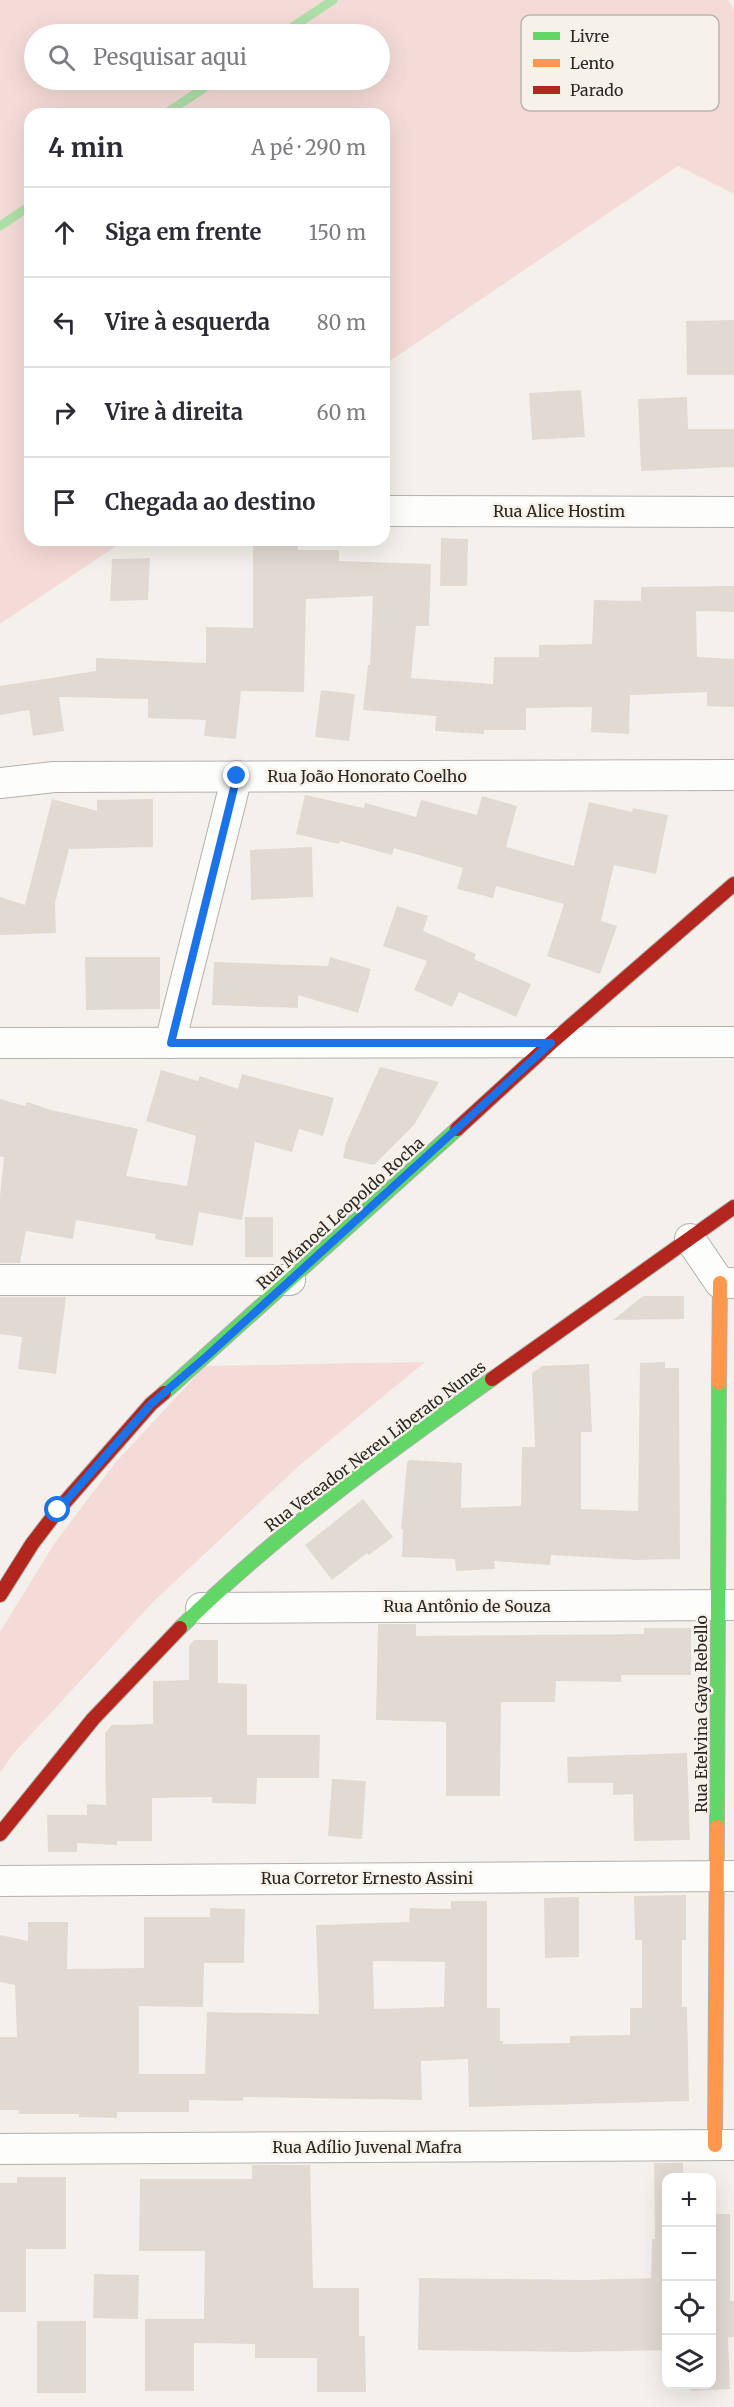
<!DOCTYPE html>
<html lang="pt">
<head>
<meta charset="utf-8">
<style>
	:root { --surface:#fff; --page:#f2f2f3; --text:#2b2b33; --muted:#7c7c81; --line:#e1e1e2 }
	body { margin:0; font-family:Merriweather,serif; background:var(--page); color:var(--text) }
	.controls { position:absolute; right:18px; bottom:18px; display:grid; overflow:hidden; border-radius:12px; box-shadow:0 6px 24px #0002 }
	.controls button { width:54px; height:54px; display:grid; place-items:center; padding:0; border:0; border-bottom:2px solid var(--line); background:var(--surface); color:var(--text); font:30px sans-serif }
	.stop { position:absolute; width:18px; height:18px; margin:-14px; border:4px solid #1a73e8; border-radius:50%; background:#fff }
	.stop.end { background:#1a73e8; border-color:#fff; box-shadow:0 2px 6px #0008 }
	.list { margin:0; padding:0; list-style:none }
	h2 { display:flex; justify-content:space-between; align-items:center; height:78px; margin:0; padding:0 24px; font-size:26px }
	h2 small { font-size:20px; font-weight:400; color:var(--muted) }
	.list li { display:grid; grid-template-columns:39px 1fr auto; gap:18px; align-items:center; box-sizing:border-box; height:90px; padding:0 24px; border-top:2px solid var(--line) }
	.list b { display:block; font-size:22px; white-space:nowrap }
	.list em { font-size:20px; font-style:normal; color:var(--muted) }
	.icon { flex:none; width:33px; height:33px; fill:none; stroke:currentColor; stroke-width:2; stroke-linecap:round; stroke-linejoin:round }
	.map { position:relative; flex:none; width:734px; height:2407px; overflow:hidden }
	.search { position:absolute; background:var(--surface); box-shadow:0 6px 24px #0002; left:24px; top:24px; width:366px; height:66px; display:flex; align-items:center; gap:15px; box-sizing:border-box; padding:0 21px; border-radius:33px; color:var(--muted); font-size:22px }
	.panel { position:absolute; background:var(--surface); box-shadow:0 6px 24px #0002; left:24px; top:108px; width:366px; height:438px; border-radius:18px }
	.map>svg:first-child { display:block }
	.green { fill:#f5dbd7; fill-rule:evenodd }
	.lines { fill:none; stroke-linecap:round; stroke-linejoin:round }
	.stream { stroke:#afdfa9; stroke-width:9 }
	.building { fill:#e1dad3; fill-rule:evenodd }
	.street-casing { stroke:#b3b1ad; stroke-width:32 }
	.fast-casing { stroke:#b3b1ad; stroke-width:16 }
	.slow-casing { stroke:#b3b1ad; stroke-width:16 }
	.jam-casing { stroke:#b3b1ad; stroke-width:16 }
	.street { stroke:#fdfdfc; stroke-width:30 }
	.fast { stroke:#63d668; stroke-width:14 }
	.slow { stroke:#ff974d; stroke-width:14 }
	.jam { stroke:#b3261e; stroke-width:14 }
	.route { stroke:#1a73e8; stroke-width:8 }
	.labels { text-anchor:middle; stroke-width:5; stroke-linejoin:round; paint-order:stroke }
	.street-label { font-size:16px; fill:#2a2825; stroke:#f7f2e9 }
	.key { fill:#f7f2e9; stroke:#bab5ae; stroke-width:1.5 }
	.key-label { font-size:16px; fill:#2a2825 }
</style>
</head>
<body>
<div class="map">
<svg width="734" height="2407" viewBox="0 0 734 2407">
	<rect width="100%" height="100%" fill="#f4f1ec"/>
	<g class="green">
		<path d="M0,0h728l6,10v184l-56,-28 -294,199v-251h-354v426h95l-125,84zM380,34v46h-346v-46z"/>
		<path d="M425,1362l-125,103 -147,137 -140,152 -13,19v-141l54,-88 61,-81 90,-97z"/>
	</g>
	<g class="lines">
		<g class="stream">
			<path d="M282,34l51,-34"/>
			<path d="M165,114l51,-34"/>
			<path d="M0,226l30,-20"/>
		</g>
	</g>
	<g class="building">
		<path d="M734,320v55h-47l-1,-54z"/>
		<path d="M581,390l4,47 -53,3 -3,-47z"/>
		<path d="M687,397l1,32h46v38l-93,4 -3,-72z"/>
		<path d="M441,538l27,1 -1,47h-27z"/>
		<path d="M253,540h45v10h41v11l92,3 -2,62h-13l-5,52 82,6 1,-27h45v-12l53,-1 2,-44 47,1v-14l93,-1v26l-38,-1 1,46 37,2v48l-27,-1v-14l-77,3 -1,39 -38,-2 1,-25 -66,1v22h-42v4l-49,-3 1,-15 -73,-6 5,-45h2l3,-69 -67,3 -2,93 -63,-1 -5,48 -32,-3 2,-16 -58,-2v-19l-89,-2 5,34 -31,5 -4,-26 -29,5v-29l96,-15v-13l110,5v-36l47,1z"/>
		<path d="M150,558l-2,42 -38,1 2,-42z"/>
		<path d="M321,690l34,4 -6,47 -34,-4z"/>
		<path d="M305,795l59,13 1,-5 51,14 5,-17 56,15 5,-19 35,10 -11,41 68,19 15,-64 43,10 1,-4 35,7 -12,59 -42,-9 -13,56 16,5 -17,48 -53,-18 17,-52 -68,-18 -3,12 -36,-9 6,-21 -69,-20 -2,7 -52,-14 -1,3 -43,-10z"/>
		<path d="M52,799l45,12v-11l56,-1v48l-84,2 -14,54 1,30 -56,2v-38l25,8z"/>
		<path d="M312,847l1,50 -62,3 -1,-50z"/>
		<path d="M397,906l31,10 -5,15 53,23 -2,5 57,25 -15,33 -57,-25 -7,15 -38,-17 13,-29 -44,-15z"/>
		<path d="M85,957h75v52l-74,1z"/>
		<path d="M330,957l41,12 -13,44 -60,-18v13l-86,-3 2,-43 114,4z"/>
		<path d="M380,1067l59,15 -25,43 -40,40 -31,-7 3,-15z"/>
		<path d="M161,1070l37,11 2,-5 38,13 4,-15 92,24 -11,38 -24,-7 -7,23 -37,-10 -13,78 -43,-8 -6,34 -38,-7 1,-5 -80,-14 -3,19 -47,-8 -6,32h-20v-67l4,-39 -4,-1v-57l25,7 2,-4 24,8 87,19 -12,47 61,10 9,-50 -50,-15z"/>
		<rect x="245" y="1217" width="28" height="40"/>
		<path d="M643,1296h41v23l-71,1z"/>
		<path d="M0,1297h66l-10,77 -38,-5 4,-32 -22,-3z"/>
		<path d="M665,1362v6h14l1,191 -44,1 -85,-5 -1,10 -56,-4 1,8 -39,2 -1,-12 -53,-2 1,-28 -2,1 6,-68 3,-2 52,3 -1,45 60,-2 1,-59h13l-3,-74 10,-7 47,-2 3,68h-11v77l57,2 2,-148z"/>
		<path d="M363,1499l30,38 -24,18 -2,-2 -35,27 -27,-35z"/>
		<path d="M378,1624h38v12l228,-2v-6h47v47h-70v7l-65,-1 -1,21h-54l-1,94h-54v-74l-70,-2z"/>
		<path d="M194,1640h24v43l29,1v51h73l-1,43h-62l-1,26 -44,-1v-6l-60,1v43h-35v4l-40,-2v9h-29l-1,-37h40v-11l19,1 -1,-72 7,-8 41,-1v-43l36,-1v-34z"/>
		<path d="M687,1753l3,87 -56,1 -1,-47 -20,1v-12h-45l-1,-26z"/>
		<path d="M332,1779l34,2 -4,58 -34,-3z"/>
		<path d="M686,1895v45h-4v67h5l2,94 -220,6 -1,-48 -47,2 1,39 -179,-3v4l-54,-1v12h-72v6l-38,-1v-3h-60v-4h-19v-73h17l-2,-52 -15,-3v-47l28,6v-19h40l-1,47 77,-1v-51h66v-9l35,1 -1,54h-40l-1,44 -64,-1v68h66l2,-62 112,2 -3,-89 93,-3 1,-14 41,1v-8h36v107h13v33h3v3l67,-1v-7l60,-1v-27h12v-68h-7l-1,-44zM373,1961l72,1 -1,45 -70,2z"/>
		<path d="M579,1897v60l-34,1 -1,-60z"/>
		<path d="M654,2163h29v15h-17v172l-88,2 -160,-2 1,-72 166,2 66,-2 1,-39h3z"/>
		<path d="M252,2165h58l3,123h46v48h6l1,56h-49v-34h-62v-14l-61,-1v48h-49v-72h59l1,-68h-66l1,-72h112z"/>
		<path d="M17,2177h49v72h-40v63h-26v-129h17z"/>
		<path d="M711,2214h19v87h4v36h-6l2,52 -39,2v-6h20z"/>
		<path d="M94,2274l45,1 -1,44 -45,-1z"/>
		<rect x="37" y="2321" width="49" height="72"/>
	</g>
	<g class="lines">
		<defs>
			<g id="street">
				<path d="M384,511l350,1"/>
				<path d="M0,783l54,-6 680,-2"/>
				<path d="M0,1043l734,-1"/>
				<path d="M170,1043l67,-267"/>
				<path d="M690,1239l30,44h14"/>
				<path d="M0,1280h290"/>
				<path d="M201,1608l533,-3"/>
				<path d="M0,1881l734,-5"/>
				<path d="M0,2149l734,-4"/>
			</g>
			<g id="fast">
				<path d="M164,1393l293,-264"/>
				<path d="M180,1628c95,-94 203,-172 312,-249"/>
				<path d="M717,1827l2,-444"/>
			</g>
			<g id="slow">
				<path d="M719,1383l1,-100"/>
				<path d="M715,2145l2,-318"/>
			</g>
			<g id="jam">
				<path d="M457,1129l94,-86 183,-159"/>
				<path d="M492,1379l242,-172"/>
				<path d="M0,1595l32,-51 26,-34 93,-106 13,-11"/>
				<path d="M0,1834l93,-115 87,-91"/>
			</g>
		</defs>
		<use href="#street" class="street-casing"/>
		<use href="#fast" class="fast-casing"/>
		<use href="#slow" class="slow-casing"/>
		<use href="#jam" class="jam-casing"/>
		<use href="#street" class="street"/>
		<use href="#fast" class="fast"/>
		<use href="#slow" class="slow"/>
		<use href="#jam" class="jam"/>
	</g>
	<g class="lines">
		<path class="route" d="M58,1510l93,-106 56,-48 344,-313h-380l66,-267"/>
	</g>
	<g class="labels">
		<g class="street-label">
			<text x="559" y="517">Rua Alice Hostim</text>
			<text x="367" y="782">Rua João Honorato Coelho</text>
			<text transform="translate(340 1213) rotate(-42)" y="6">Rua Manoel Leopoldo Rocha</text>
			<text transform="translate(375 1446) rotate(-37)" y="6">Rua Vereador Nereu Liberato Nunes</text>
			<text x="467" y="1612">Rua Antônio de Souza</text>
			<text transform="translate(701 1714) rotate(-90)" y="6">Rua Etelvina Gaya Rebello</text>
			<text x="367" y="1884">Rua Corretor Ernesto Assini</text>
			<text x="367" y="2153">Rua Adílio Juvenal Mafra</text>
		</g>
	</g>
	<rect x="521" y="15" width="198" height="96" rx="9" class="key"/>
	<rect x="533" y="32" width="27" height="8" fill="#63d668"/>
	<rect x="533" y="59" width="27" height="8" fill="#ff974d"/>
	<rect x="533" y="86" width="27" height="8" fill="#b3261e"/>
	<g class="key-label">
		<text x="570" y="42">Livre</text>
		<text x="570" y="69">Lento</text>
		<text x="570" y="96">Parado</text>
	</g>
</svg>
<div class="controls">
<button>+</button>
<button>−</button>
<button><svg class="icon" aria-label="locate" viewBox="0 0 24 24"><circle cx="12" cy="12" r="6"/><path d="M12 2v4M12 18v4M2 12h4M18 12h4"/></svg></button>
<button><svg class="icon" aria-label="layers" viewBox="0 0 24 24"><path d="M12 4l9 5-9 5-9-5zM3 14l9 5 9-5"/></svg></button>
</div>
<div class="stop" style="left:58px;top:1510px"></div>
<div class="stop end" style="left:237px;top:776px"></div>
<div class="search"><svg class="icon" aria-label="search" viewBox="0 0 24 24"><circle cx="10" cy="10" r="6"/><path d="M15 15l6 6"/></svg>Pesquisar aqui</div>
<section class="panel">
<h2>4 min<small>A pé · 290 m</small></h2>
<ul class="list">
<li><svg class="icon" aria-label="ahead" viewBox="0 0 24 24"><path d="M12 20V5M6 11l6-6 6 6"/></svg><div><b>Siga em frente</b></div><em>150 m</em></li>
<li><svg class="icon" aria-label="left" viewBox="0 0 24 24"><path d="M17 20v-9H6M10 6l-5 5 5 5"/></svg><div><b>Vire à esquerda</b></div><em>80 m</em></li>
<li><svg class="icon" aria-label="right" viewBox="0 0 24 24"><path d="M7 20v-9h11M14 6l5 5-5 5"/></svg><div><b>Vire à direita</b></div><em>60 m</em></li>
<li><svg class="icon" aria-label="arrive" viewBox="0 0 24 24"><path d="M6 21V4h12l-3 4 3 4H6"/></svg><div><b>Chegada ao destino</b></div></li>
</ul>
</section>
</div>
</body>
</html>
